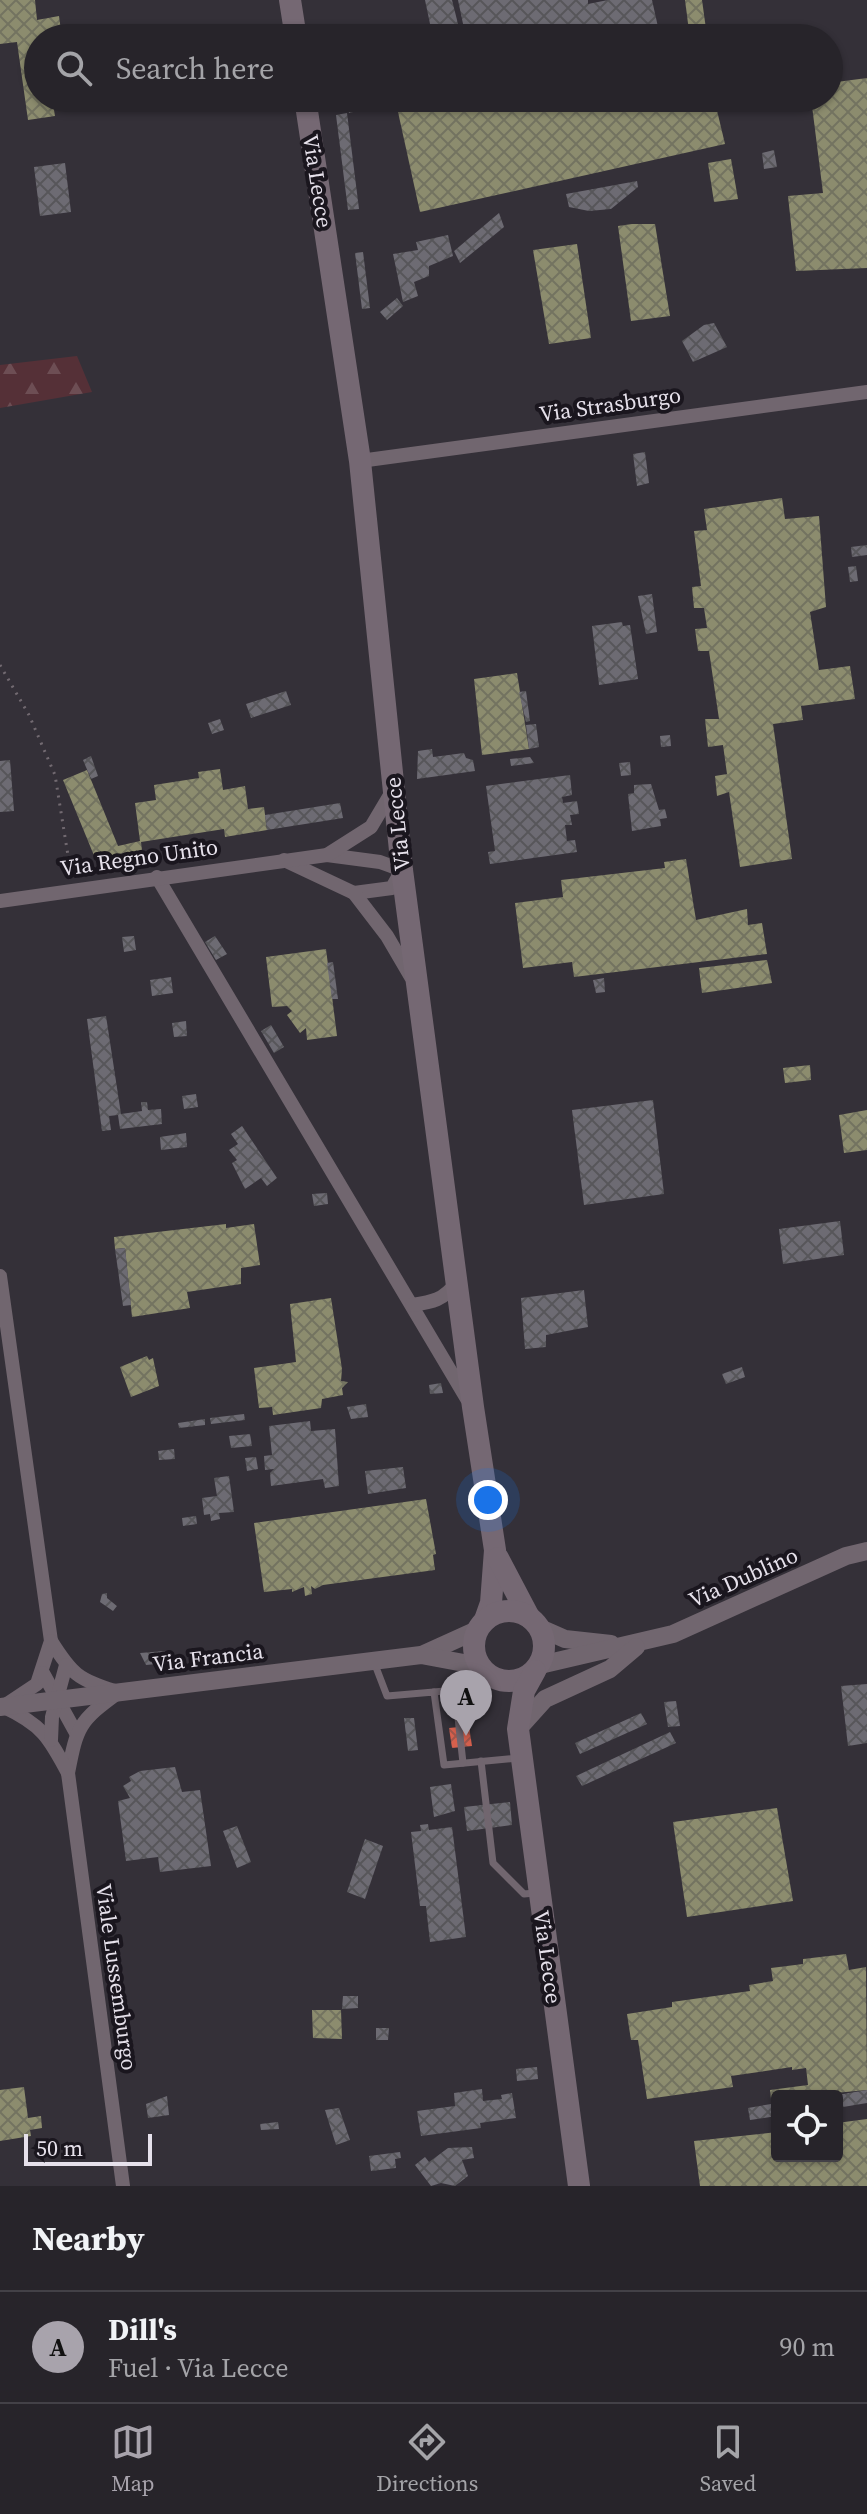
<!DOCTYPE html>
<html lang="en">
<head>
<meta charset="utf-8">
<style>
	:root { --surface:#27242a; --page:#2f2c32; --text:#f1f3f6; --muted:#a4a4a8; --line:#434147; --accent:#a8a3ac }
	body { margin:0; font-family:"Source Serif 4",serif; background:var(--page); color:var(--text) }
	.controls { position:absolute; right:24px; bottom:24px; display:grid; overflow:hidden; border-radius:8px; box-shadow:0 2px 6px #0004 }
	.controls button { width:72px; height:72px; display:grid; place-items:center; padding:0; border:0; border-bottom:2px solid var(--line); background:var(--surface); color:var(--text); font:40px sans-serif }
	.scale { position:absolute; left:24px; bottom:20px; width:128px; box-sizing:border-box; padding-left:8px; border:4px solid #e6e1eb; border-top:0; font-size:22px; line-height:28px; white-space:nowrap; color:#e6e1eb; -webkit-text-stroke:6px #1a161e; paint-order:stroke }
	.you { position:absolute; left:488px; top:1500px; width:28px; height:28px; margin:-20px; border:6px solid #fff; border-radius:50%; background:#1a73e8; box-shadow:0 0 0 12px #1a73e833 }
	.badge { display:grid; place-items:center; width:52px; height:52px; border-radius:50%; background:var(--accent); color:#111; font-size:26px; font-weight:700 }
	.pin { position:absolute; translate:-50% -66px; filter:drop-shadow(0 2px 4px #0008) }
	.pin::after { content:''; position:absolute; top:42px; width:28px; height:24px; background:inherit; clip-path:polygon(0 0,100% 0,50% 100%) }
	.list { margin:0; padding:0; list-style:none }
	h2 { display:flex; justify-content:space-between; align-items:center; height:104px; margin:0; padding:0 32px; font-size:34px }
	h2 small { font-size:26px; font-weight:400; color:var(--muted) }
	.list li { display:grid; grid-template-columns:52px 1fr auto; gap:24px; align-items:center; box-sizing:border-box; height:112px; padding:0 32px; border-top:2px solid var(--line) }
	.list b { display:block; font-size:30px; white-space:nowrap }
	.list p { margin:0; font-size:26px; white-space:nowrap; color:var(--muted) }
	.list em { font-size:26px; font-style:normal; color:var(--muted) }
	.icon { flex:none; width:44px; height:44px; fill:none; stroke:currentColor; stroke-width:2; stroke-linecap:round; stroke-linejoin:round }
	.map { position:relative; flex:none; width:867px; height:2186px; overflow:hidden }
	.search { position:absolute; background:var(--surface); box-shadow:0 2px 6px #0004; left:24px; right:24px; top:24px; height:88px; display:flex; align-items:center; gap:20px; box-sizing:border-box; padding:0 28px; border-radius:44px; color:var(--muted); font-size:30px }
	.sheet { height:216px; background:var(--surface) }
	nav { display:flex; justify-content:space-around; align-items:center; box-sizing:border-box; height:112px; border-top:2px solid var(--line); background:var(--surface); font-size:22px; color:var(--muted) }
	nav a { display:grid; justify-items:center; gap:4px }
	nav .on { color:var(--accent) }
	.map>svg:first-child { display:block }
	.forest { fill:url(#forest-firs) }
	.shops { fill:url(#shops-cross-hatch) }
	.industry { fill:url(#industry-cross-hatch) }
	.building { fill:url(#building-cross-hatch) }
	.lines { fill:none; stroke-linecap:round; stroke-linejoin:round }
	.path { stroke:#726a71; stroke-width:3; stroke-dasharray:2 6; stroke-linecap:butt }
	.service { stroke:#71666f; stroke-width:7 }
	.minor { stroke:#71666f; stroke-width:14 }
	.tertiary { stroke:#71666f; stroke-width:18 }
	.secondary { stroke:#756873; stroke-width:22 }
	.labels { text-anchor:middle; stroke-width:8; stroke-linejoin:round; paint-order:stroke }
	.street-label { font-size:22px; fill:#e6e1eb; stroke:#1a161e }
</style>
</head>
<body>
<div class="map">
<svg width="867" height="2186" viewBox="0 0 867 2186">
	<defs>
		<pattern id="forest-firs" width="22" height="20" patternUnits="userSpaceOnUse" patternTransform="scale(2)"><rect width="22" height="20" fill="#553037"/><path d="M5 1l3.5 6h-7zM16 11l3.5 6h-7z" fill="#6d4e54"/></pattern>
		<pattern id="shops-cross-hatch" width="8" height="8" patternUnits="userSpaceOnUse" patternTransform="scale(2)"><rect width="8" height="8" fill="#d6604d"/><path d="M0 0l8 8M0 8l8-8" fill="none" stroke="#a3564b"/></pattern>
		<pattern id="industry-cross-hatch" width="8" height="8" patternUnits="userSpaceOnUse" patternTransform="scale(2)"><rect width="8" height="8" fill="#8c8c6e"/><path d="M0 0l8 8M0 8l8-8" fill="none" stroke="#737360"/></pattern>
		<pattern id="building-cross-hatch" width="8" height="8" patternUnits="userSpaceOnUse" patternTransform="scale(2)"><rect width="8" height="8" fill="#6d6b73"/><path d="M0 0l8 8M0 8l8-8" fill="none" stroke="#57565a"/></pattern>
	</defs>
	<rect width="100%" height="100%" fill="#343038"/>
	<path class="forest" d="M77,356l15,36 -92,16v-43z"/>
	<path class="shops" d="M469,1726l3,20 -20,2 -3,-20z"/>
	<g class="industry">
		<path d="M0,0h35l2,20 22,-4 3,22h-24v60h14l3,18 -27,4 -11,-78 -17,2z"/>
		<path d="M685,0h17l4,29 -17,2z"/>
		<path d="M867,78v190l-71,3 -8,-75 35,-3 -12,-95h18v-15z"/>
		<path d="M462,98h252l11,46 -305,68 -22,-100z"/>
		<path d="M731,159l7,40 -24,3 -6,-39z"/>
		<path d="M632,224h23l15,92 -39,5 -13,-95z"/>
		<path d="M577,244l14,94 -42,6 -16,-94z"/>
		<path d="M782,498l3,21 34,-3 7,91 -16,5 9,58 31,-4 5,33 -54,7 2,14 -30,4 19,135 -52,8 -11,-75 -12,4 -2,-20 12,-2 -4,-29 -15,2 -3,-28h14l-10,-68h-11l-3,-22 12,-1 -3,-20h-10l-2,-21 9,-1 -7,-55 13,-1 -3,-21z"/>
		<path d="M517,673l12,76 -47,6 -8,-76z"/>
		<path d="M220,769l3,21 22,-4 3,23 16,-2 3,23 -42,7 -1,-8 -83,13 1,8 -47,8 -32,-78 24,-10 31,76 22,-5 -5,-38 21,-3 -2,-15 45,-7 -1,-6z"/>
		<path d="M686,859l10,61 51,-11 1,16 14,-2 5,31 -193,23 -2,-15 -49,6 -8,-65 48,-6 -2,-17 104,-12 -1,-6z"/>
		<path d="M326,949l11,87 -30,4 -1,-12 -6,5 -13,-18 5,-4 -5,-5 -15,1 -6,-50z"/>
		<path d="M767,960l5,23 -70,10 -3,-25z"/>
		<path d="M810,1065l1,15 -26,3 -2,-15z"/>
		<path d="M867,1110v40l-23,3 -5,-38z"/>
		<path d="M226,1224v4l28,-4 6,41 -19,3v16l-54,8 3,16 -58,9 -7,-69 -10,1 -1,-12z"/>
		<path d="M331,1298l11,71 -1,12 7,1 -6,6 1,7 -21,4 -1,9 -48,7 -1,-8 -13,1 -5,-40 42,-6 -6,-58z"/>
		<path d="M147,1356l2,4 4,-2 6,28 -28,11 -11,-30z"/>
		<path d="M426,1499l10,55 -3,1 2,15 -112,15 -8,4 -4,-3 1,8 -7,2 -1,-9 -12,5v-3l-28,3 -10,-69z"/>
		<path d="M777,1808l16,93 -106,16 -14,-95z"/>
		<path d="M846,1954l3,16 17,-3 1,123 -96,9 -1,-9 38,-5 -2,-17 -14,2v-3l-61,9 2,11 -86,12 -9,-59h-7l-4,-26 45,-7v-5l78,-11 -1,-6 24,-4 -2,-13 32,-4v-5z"/>
		<path d="M312,2010h29l1,29 -29,-1z"/>
		<path d="M24,2087l4,31 13,-2 1,12 -12,2 1,6 -31,5v-51z"/>
		<path d="M867,2119v67h-167l-6,-45 83,-9v24h60v-33z"/>
	</g>
	<g class="building">
		<path d="M425,0h27l8,32 -27,6z"/>
		<path d="M458,0h130v4l20,-4h44l6,27 -50,11h-142z"/>
		<path d="M345,98h64v1l-60,14z"/>
		<path d="M347,113l12,96 -11,1 -12,-95z"/>
		<path d="M774,150l3,17 -13,2 -2,-16z"/>
		<path d="M65,163l6,49 -31,4 -6,-49z"/>
		<path d="M637,181l1,6 -27,22 -22,2 -20,-4 -3,-13z"/>
		<path d="M499,213l5,14 -44,36 -6,-12z"/>
		<path d="M448,235l5,21 -24,10v10l-15,6 4,14 -15,6 -10,-48 25,-4 -2,-8z"/>
		<path d="M363,252l7,56 -8,1 -7,-56z"/>
		<path d="M397,298l6,8 -16,14 -7,-8z"/>
		<path d="M714,323l13,24 -34,15 -11,-21 22,-16z"/>
		<path d="M645,452l4,31 -12,3 -4,-32z"/>
		<path d="M867,545v10l-15,2 -1,-10z"/>
		<path d="M856,566l2,15 -8,1 -2,-15z"/>
		<path d="M652,594l5,38 -11,2 -8,-38z"/>
		<path d="M622,622l1,4 7,-1 8,54 -39,6 -7,-59z"/>
		<path d="M286,691l5,14 -40,13 -5,-14z"/>
		<path d="M526,691l4,30 -4,1 -7,-30z"/>
		<path d="M220,719l4,11 -12,4 -4,-11z"/>
		<path d="M536,724l3,23 -10,2 -3,-24z"/>
		<path d="M670,735l1,11 -10,1 -1,-11z"/>
		<path d="M432,749l1,8 31,-4 2,5 7,2 2,11 -58,8 1,-28z"/>
		<path d="M91,756l7,20 -7,3 -8,-19z"/>
		<path d="M530,757l4,6 -23,3 -1,-7z"/>
		<path d="M10,760l4,51 -14,1v-51z"/>
		<path d="M630,762l1,13 -10,1 -2,-13z"/>
		<path d="M570,775l2,20 -10,2 1,6 14,-2 2,13 -9,1 2,10h-7l2,16 8,-1 2,12 -87,12 -2,-12 7,-1 -9,-65z"/>
		<path d="M651,784l8,26 6,-1 2,9 -7,1 1,7 -29,5 -4,-37 6,-1v-8z"/>
		<path d="M340,803l3,15 -76,12 -2,-15z"/>
		<path d="M134,936l2,14 -12,2 -2,-15z"/>
		<path d="M215,936l12,18 -11,6 -11,-18z"/>
		<path d="M333,962l5,37h-6l-5,-36z"/>
		<path d="M171,977l2,16 -21,3 -2,-16z"/>
		<path d="M604,978l1,14 -9,1 -3,-13z"/>
		<path d="M106,1016l15,98 21,-3 -1,-9h6l1,8 13,-1 1,15 -42,5 -2,-14 -9,1 2,14 -9,1 -15,-112z"/>
		<path d="M186,1021l1,15 -13,1 -2,-14z"/>
		<path d="M271,1025l13,22 -10,6 -13,-22z"/>
		<path d="M196,1094l2,13 -14,2 -2,-13z"/>
		<path d="M653,1100l11,94 -80,11 -12,-95z"/>
		<path d="M242,1126l35,52 -10,8 -6,-8 -16,11 -13,-26 5,-3 -8,-10 9,-6 -7,-10z"/>
		<path d="M186,1133l1,14 -26,3 -1,-13z"/>
		<path d="M327,1193l1,11 -14,2 -2,-12z"/>
		<path d="M840,1221l4,34 -61,9 -4,-35z"/>
		<path d="M125,1248l6,57 -8,1 -8,-57z"/>
		<path d="M584,1290l4,37 -42,8v12l-21,2 -4,-51z"/>
		<path d="M742,1367l3,10 -19,7 -4,-10z"/>
		<path d="M441,1383l2,10 -13,1 -1,-9z"/>
		<path d="M366,1404l2,13 -17,2 -4,-12z"/>
		<path d="M244,1414l1,6 -34,4 -1,-6z"/>
		<path d="M205,1419v6l-26,3 -1,-5z"/>
		<path d="M310,1421l1,10 24,-2 4,57 -14,2 -2,-9 -52,7 -1,-13 4,-4 -9,1 -1,-14 8,-1 -3,-29z"/>
		<path d="M250,1434l2,12 -21,2 -2,-12z"/>
		<path d="M174,1449l1,10 -16,1 -1,-9z"/>
		<path d="M256,1457l2,12 -11,2 -2,-13z"/>
		<path d="M403,1467l3,21 -38,6 -3,-23z"/>
		<path d="M229,1476l5,36 -15,1 1,6 -9,2 -1,-7 -6,1 -2,-17 15,-2 -3,-18z"/>
		<path d="M196,1516l1,8 -14,2 -1,-8z"/>
		<path d="M107,1593v5l10,8 -4,5 -13,-9 2,-8z"/>
		<path d="M165,1651l2,12 -21,2 -6,-12z"/>
		<path d="M867,1684v59l-19,3 -7,-60z"/>
		<path d="M676,1701l4,25 -12,1 -4,-25z"/>
		<path d="M641,1713l6,11 -67,30 -5,-11z"/>
		<path d="M404,1718h10l4,32 -10,1z"/>
		<path d="M670,1732l6,11 -94,43 -6,-10z"/>
		<path d="M175,1767l7,25 18,-2 11,76 -51,6 -2,-15 -32,4 -8,-60 12,-3 -7,-12 8,-5 -2,-4 11,-6z"/>
		<path d="M451,1784l4,27 -21,6 -4,-30z"/>
		<path d="M510,1802l2,23 -45,6 -3,-24z"/>
		<path d="M428,1824l1,6 23,-3 14,110 -36,5 -4,-36h-6l-9,-74 10,-1 -1,-6z"/>
		<path d="M237,1826l14,36 -14,6 -14,-37z"/>
		<path d="M365,1839l18,7 -18,53 -18,-7z"/>
		<path d="M343,1996h15v12l-16,1z"/>
		<path d="M376,2028h13l-1,12h-12z"/>
		<path d="M537,2067l1,12 -21,2 -1,-12z"/>
		<path d="M482,2089l1,12 19,-2 -1,-4 11,-2 4,25 -36,5 1,5 -60,8 -4,-25 38,-5 -1,-13z"/>
		<path d="M867,2090v13l-30,5v-13z"/>
		<path d="M167,2096l2,19 -21,3 -2,-14z"/>
		<path d="M777,2103v13l-27,4 -2,-12z"/>
		<path d="M339,2108l11,32 -14,5 -11,-35z"/>
		<path d="M278,2122l1,7 -18,1 -1,-6z"/>
		<path d="M472,2147l2,11 -12,2 6,16 -13,10 -14,-3 -10,3 -16,-21 10,-8 4,5 19,-14z"/>
		<path d="M400,2152l1,6 -6,1 1,9 -25,3 -2,-15z"/>
	</g>
	<g class="lines">
		<path class="path" d="M0,665l29,50 26,60 16,99"/>
		<g class="service">
			<path d="M374,1662l13,34 47,-4 10,73 74,-7"/>
			<path d="M434,1692l21,-2 8,73"/>
			<path d="M481,1761l12,102 31,31 11,-1"/>
		</g>
		<g class="minor">
			<path d="M360,461l507,-69"/>
			<path d="M327,855l53,7 22,8 -10,18 -38,5"/>
			<path d="M284,860l70,33 33,43 24,41"/>
			<path d="M157,877l310,522"/>
			<path d="M0,901l327,-46 44,-28 22,-37"/>
			<path d="M0,1276l51,365 -14,43 -33,22"/>
			<path d="M412,1305c20,-3 32,-5 44,-22"/>
			<path d="M51,1641c20,32 27,39 64,50"/>
			<path d="M43,1673l33,60"/>
			<path d="M119,1692c-40,29 -42,34 -51,81l55,413"/>
			<path d="M4,1707c38,18 45,30 64,66"/>
			<path d="M51,1740l1,-23 14,-52"/>
		</g>
		<g class="tertiary">
			<path d="M540,1628l25,11 46,5"/>
			<path d="M424,1654l53,-24"/>
			<path d="M540,1665l133,-31 173,-78 21,-5"/>
			<path d="M0,1707l421,-52 59,11"/>
			<path d="M518,1729l27,-30 65,-30 26,-22"/>
		</g>
		<g class="secondary">
			<path d="M290,0l6,38"/>
			<path d="M305,98l55,363 42,409 71,537 22,143 -4,53 -6,17"/>
			<path d="M498,1558l31,59"/>
			<circle cx="509" cy="1646" r="35"/>
			<path d="M535,1671l-11,20 -6,38 61,457"/>
		</g>
	</g>
	<g class="labels">
		<g class="street-label">
			<text transform="translate(318 181) rotate(81)" y="8">Via Lecce</text>
			<text transform="translate(610 404) rotate(-8)" y="8">Via Strasburgo</text>
			<text transform="translate(397 824) rotate(-96)" y="8">Via Lecce</text>
			<text transform="translate(139 857) rotate(-8)" y="8">Via Regno Unito</text>
			<text transform="translate(743 1577) rotate(-24)" y="8">Via Dublino</text>
			<text transform="translate(208 1657) rotate(-7)" y="8">Via Francia</text>
			<text transform="translate(548 1957) rotate(82)" y="8">Via Lecce</text>
			<text transform="translate(117 1977) rotate(82)" y="8">Viale Lussemburgo</text>
		</g>
	</g>
</svg>
<div class="controls">
<button><svg class="icon" aria-label="locate" viewBox="0 0 24 24"><circle cx="12" cy="12" r="6"/><path d="M12 2v4M12 18v4M2 12h4M18 12h4"/></svg></button>
</div>
<div class="scale">50 m</div>
<div class="you"></div>
<div class="pin badge" style="left:466px;top:1736px">A</div>
<div class="search"><svg class="icon" aria-label="search" viewBox="0 0 24 24"><circle cx="10" cy="10" r="6"/><path d="M15 15l6 6"/></svg>Search here</div>
</div>
<section class="sheet">
<h2>Nearby<small></small></h2>
<ul class="list">
<li><span class="badge">A</span><div><b>Dill's</b><p>Fuel · Via Lecce</p></div><em>90 m</em></li>
</ul>
</section>
<nav>
<a class="on"><svg class="icon" aria-label="map" viewBox="0 0 24 24"><path d="M3 6l6-2 6 2 6-2v14l-6 2-6-2-6 2zM9 4v14M15 6v14"/></svg>Map</a>
<a><svg class="icon" aria-label="directions" viewBox="0 0 24 24"><path d="M12 3l9 9-9 9-9-9zM9 14v-3h6M13 9l2 2-2 2"/></svg>Directions</a>
<a><svg class="icon" aria-label="saved" viewBox="0 0 24 24"><path d="M7 4h10v16l-5-4-5 4z"/></svg>Saved</a>
</nav>
</body>
</html>
